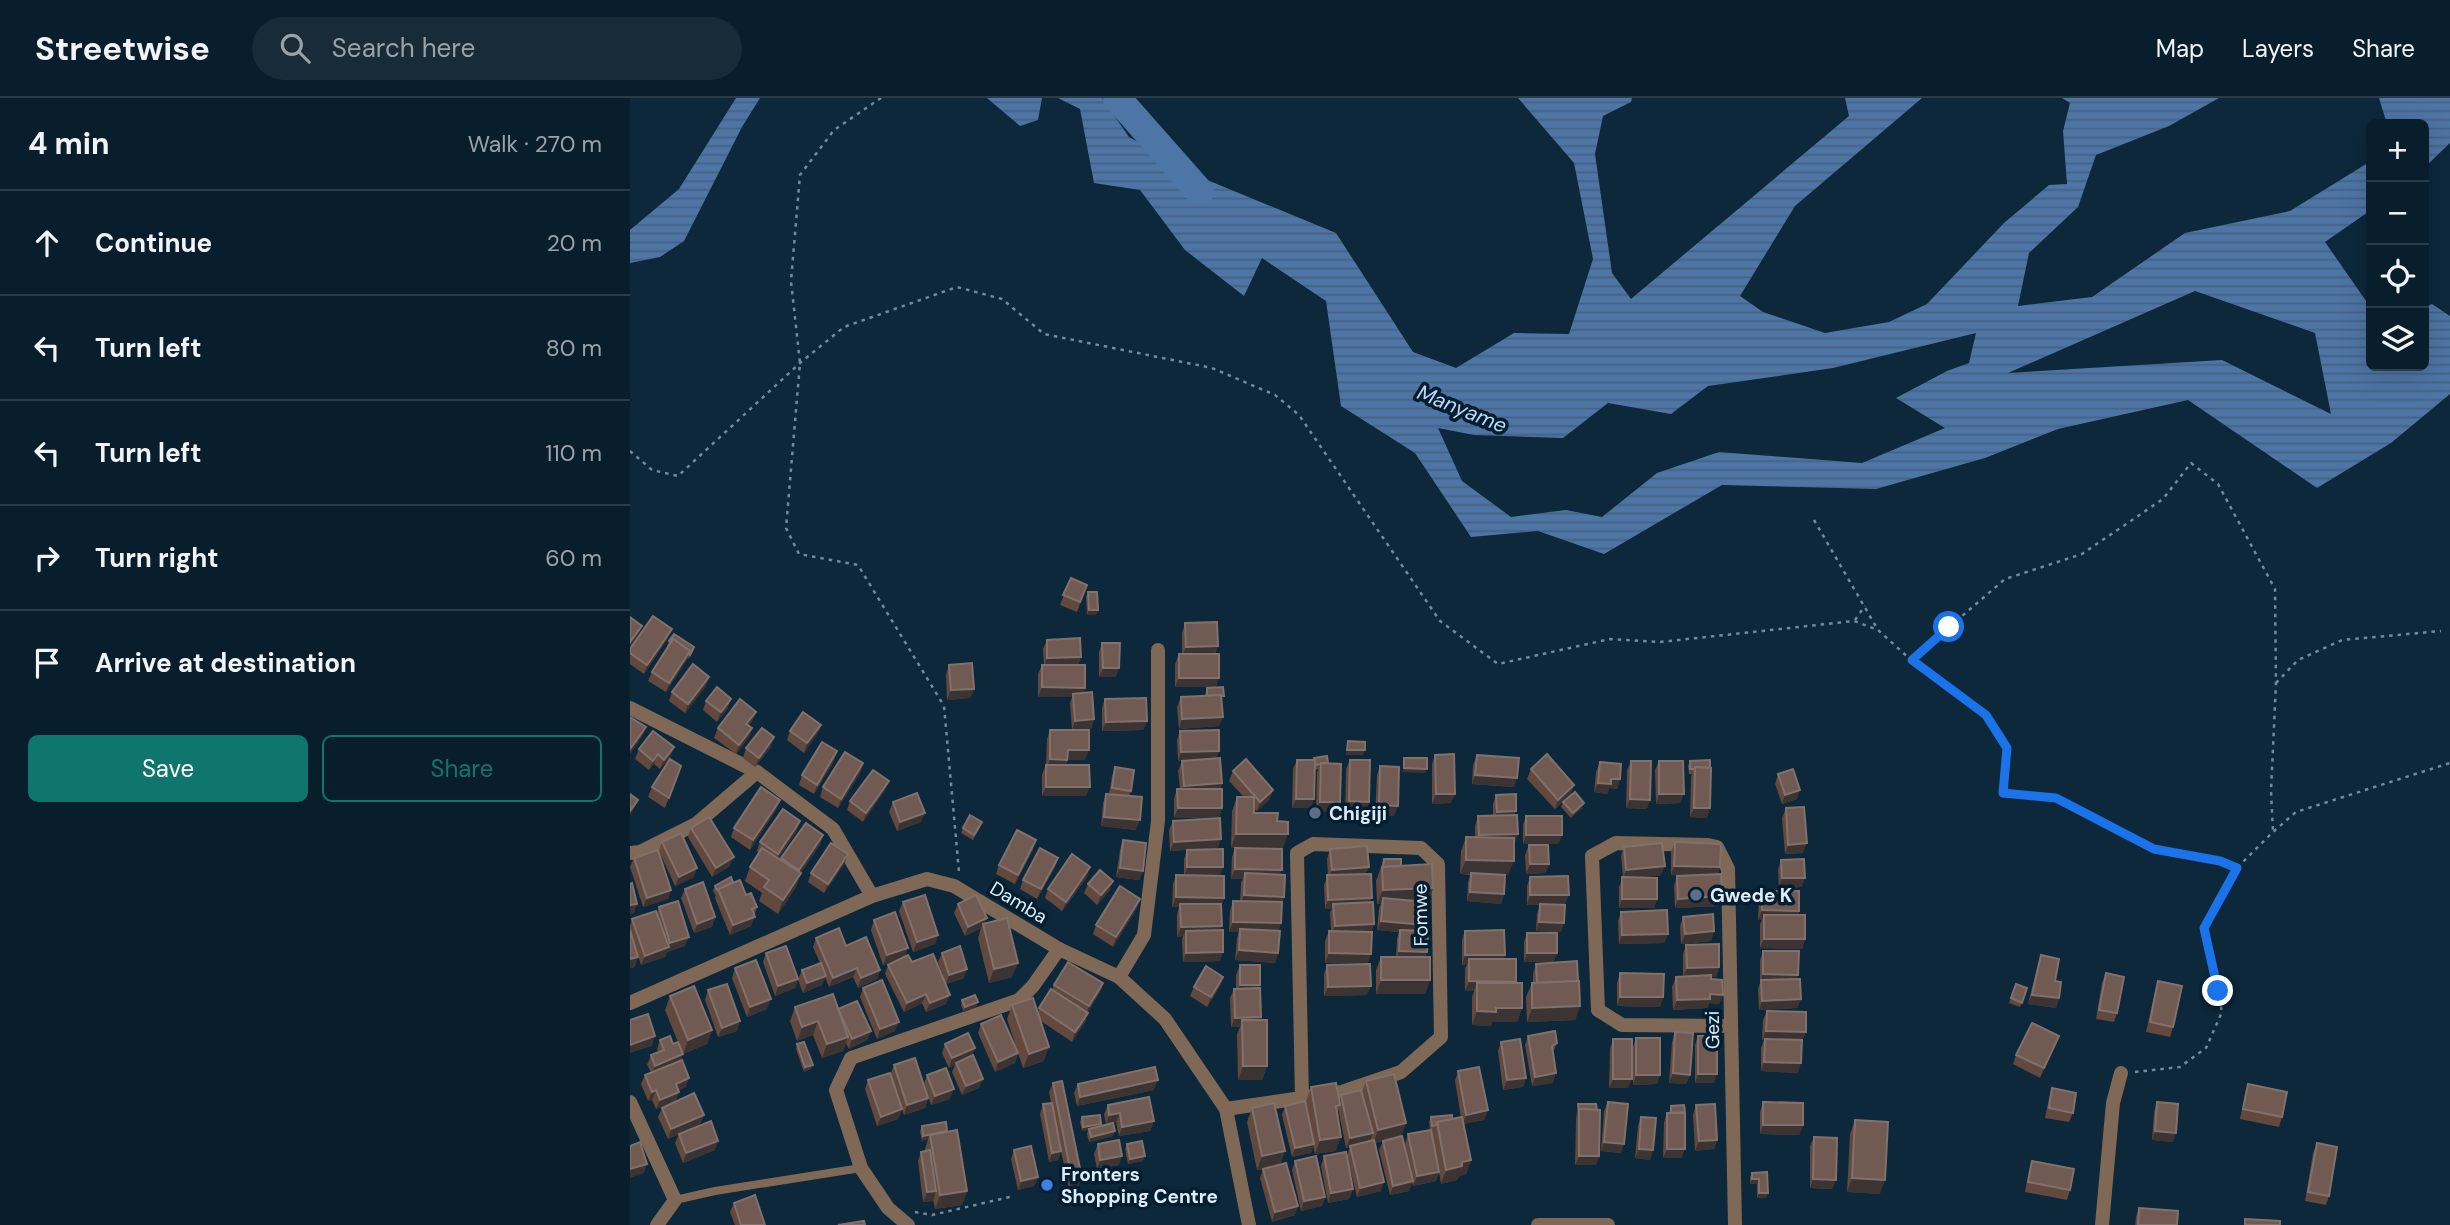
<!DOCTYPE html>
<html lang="en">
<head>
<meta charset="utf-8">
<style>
	:root { --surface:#091e2c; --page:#172b38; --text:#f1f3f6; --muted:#99a2a9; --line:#293c48; --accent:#0f766e }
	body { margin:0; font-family:"DM Sans",sans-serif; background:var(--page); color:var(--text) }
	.controls { position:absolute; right:21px; top:21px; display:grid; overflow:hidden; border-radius:10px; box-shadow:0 7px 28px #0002 }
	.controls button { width:63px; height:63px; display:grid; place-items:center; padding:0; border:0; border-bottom:2px solid var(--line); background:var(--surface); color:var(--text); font:35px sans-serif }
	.stop { position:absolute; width:21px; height:21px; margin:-16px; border:5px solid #1a73e8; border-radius:50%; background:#fff }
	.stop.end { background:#1a73e8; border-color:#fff; box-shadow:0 2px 7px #0008 }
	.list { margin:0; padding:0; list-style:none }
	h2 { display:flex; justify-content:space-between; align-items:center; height:91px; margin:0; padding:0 28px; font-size:30px }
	h2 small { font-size:23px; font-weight:400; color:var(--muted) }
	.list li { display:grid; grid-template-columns:46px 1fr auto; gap:21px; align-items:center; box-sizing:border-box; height:105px; padding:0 28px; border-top:2px solid var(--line) }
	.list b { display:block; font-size:26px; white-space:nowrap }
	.list em { font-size:23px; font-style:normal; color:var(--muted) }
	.actions { display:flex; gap:14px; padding:21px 28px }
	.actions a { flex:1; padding:16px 0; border:2px solid var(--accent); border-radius:10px; text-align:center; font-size:24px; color:var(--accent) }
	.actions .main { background:var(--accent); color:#fff }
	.icon { flex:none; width:38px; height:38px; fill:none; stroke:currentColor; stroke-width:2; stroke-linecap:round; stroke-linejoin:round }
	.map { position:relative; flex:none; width:1820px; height:1127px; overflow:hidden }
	header { display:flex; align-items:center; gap:42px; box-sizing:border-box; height:98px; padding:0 35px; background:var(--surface); border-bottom:2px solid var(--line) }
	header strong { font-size:33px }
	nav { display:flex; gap:38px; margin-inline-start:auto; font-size:24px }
	.search { width:490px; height:63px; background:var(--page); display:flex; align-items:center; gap:18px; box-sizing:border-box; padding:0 24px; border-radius:38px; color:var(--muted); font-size:26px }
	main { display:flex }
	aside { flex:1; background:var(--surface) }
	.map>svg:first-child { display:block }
	.water { fill:url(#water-rules); fill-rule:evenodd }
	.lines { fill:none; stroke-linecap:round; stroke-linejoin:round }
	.river { stroke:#4d75a6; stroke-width:28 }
	.path { stroke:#758b9a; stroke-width:2.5; stroke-dasharray:3.5 5; stroke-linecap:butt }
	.service { stroke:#7f6956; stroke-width:8 }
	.minor { stroke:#7f6956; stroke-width:14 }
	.tertiary { stroke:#7f6956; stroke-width:14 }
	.wall { fill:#63483d }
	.shaded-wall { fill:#3b3433 }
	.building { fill:#705a52; stroke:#81716c; stroke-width:2 }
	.route { stroke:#1a73e8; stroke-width:9 }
	.service-dot { fill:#5c6f8a; stroke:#031e30; stroke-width:2.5 }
	.shop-dot { fill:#3f7fe0; stroke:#031e30; stroke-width:2.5 }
	.labels { text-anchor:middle; stroke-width:7; stroke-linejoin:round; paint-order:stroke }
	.poi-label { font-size:19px; font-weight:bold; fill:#ddedfa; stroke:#031e30; text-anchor:start }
	.street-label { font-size:19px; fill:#ddedfa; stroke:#031e30 }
	.water-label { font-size:21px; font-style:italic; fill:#c0d7f4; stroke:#031e30 }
</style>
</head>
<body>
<header>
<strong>Streetwise</strong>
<div class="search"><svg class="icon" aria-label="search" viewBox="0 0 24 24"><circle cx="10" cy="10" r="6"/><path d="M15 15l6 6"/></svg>Search here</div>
<nav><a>Map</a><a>Layers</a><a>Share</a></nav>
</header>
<main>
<aside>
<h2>4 min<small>Walk · 270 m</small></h2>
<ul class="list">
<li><svg class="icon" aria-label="ahead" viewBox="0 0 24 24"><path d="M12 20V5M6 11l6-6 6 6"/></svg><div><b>Continue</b></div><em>20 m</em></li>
<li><svg class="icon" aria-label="left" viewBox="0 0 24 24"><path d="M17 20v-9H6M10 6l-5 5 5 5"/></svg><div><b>Turn left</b></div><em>80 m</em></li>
<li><svg class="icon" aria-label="left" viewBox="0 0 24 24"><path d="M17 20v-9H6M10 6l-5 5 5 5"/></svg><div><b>Turn left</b></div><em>110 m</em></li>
<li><svg class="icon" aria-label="right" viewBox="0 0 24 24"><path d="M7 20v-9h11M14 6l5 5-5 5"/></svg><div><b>Turn right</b></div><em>60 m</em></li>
<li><svg class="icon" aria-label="arrive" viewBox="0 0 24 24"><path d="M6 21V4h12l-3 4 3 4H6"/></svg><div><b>Arrive at destination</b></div></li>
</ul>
<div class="actions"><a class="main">Save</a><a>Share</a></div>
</aside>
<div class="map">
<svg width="1820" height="1127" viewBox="0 0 1820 1127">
	<defs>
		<pattern id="water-rules" width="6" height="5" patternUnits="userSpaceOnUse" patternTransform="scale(1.75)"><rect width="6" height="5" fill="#4d75a6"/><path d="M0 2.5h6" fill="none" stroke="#48607d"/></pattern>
	</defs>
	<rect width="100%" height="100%" fill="#0c283a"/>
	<g class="water">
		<path d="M106,0h24l-18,29 -58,114 -24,16 -30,6v-33l49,-41z"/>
		<path d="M357,0h55l-4,22 -18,6z"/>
		<path d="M428,0h44l27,39 71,40 136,56 77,119 43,16 58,-35 55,1 24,-75 -19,-96 -56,-65h114l-1,4 -28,14 -8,38 17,119 19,26 218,-183 -4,-18h77l-127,108 -55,90 23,16 62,21 64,-11 38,-18 77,-81 45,-38 18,-1 -4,-53 7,-28 -8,-5h157l-50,28 -73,29 -18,52 -49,46 -11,53 74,-9 93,-64 105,-22 81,-50v49l-46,32 46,66v58h53v-59l8,-3 18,12v78l-59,49 -74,45 -129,-88 -130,29 -73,29 -109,31 -154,-4 -118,69 -66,-23 -67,6 -56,-84 -74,-47 -15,-105 -64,-43 -18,38 -59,-46 -45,-60 -46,-7 -14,-74zM1565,193l120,42 16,81 -109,-54 -214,13zM1346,235l-7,30 -22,8 -51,27 49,30 -83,35 -143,-11 -62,21 -55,44 -36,-7 -55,7 -49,-36 -24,-53 36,7 89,3 45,-35 63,11 37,-28 125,-18z"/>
		<path d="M1749,0h71v45l-26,25v-44h-37z"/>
	</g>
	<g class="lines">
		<path class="river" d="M487,0l83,94"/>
		<g class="path">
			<path d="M251,0l-47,32 -34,45 -9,106 9,82 -14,165 13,26 59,11 86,141 15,166"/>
			<path d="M0,353l22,19 26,6 122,-113 44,-36 113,-40 45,12 42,35 168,34 63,27 24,20 141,206 58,43 112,-25 50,3 194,-21 24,9"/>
			<path d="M1184,422l64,110 33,30 75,55 21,33 -4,45 53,5 98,51 66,12 17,7"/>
			<path d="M1225,522l10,-14"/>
			<path d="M1281,562l94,-81 77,-25 81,-55 28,-36 27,21 57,105 1,94 -5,108 2,41"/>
			<path d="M1646,585l22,-23 44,-20 99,-9"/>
			<path d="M1505,974l45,-5 26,-19 16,-36 -18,-84 33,-60 36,-36 23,-20 154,-49"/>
			<path d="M285,1114l17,3 82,-19"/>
		</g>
		<path class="service" d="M45,1102l40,-9 146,-23"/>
		<g class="minor">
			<path d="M0,610l127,64 76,57 39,67"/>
			<path d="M0,755l10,-1 56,-28 61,-52"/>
			<path d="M489,879l25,-42 14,-114v-171"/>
			<path d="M0,905l242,-107 55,-17 27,7 105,63 60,28 46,42 61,90 23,116"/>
			<path d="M1101,928l-109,-1 -24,-15 -6,-154 24,-13 92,2 9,2 11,22 7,356"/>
			<path d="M0,1004l45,98 -18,25"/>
			<path d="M596,1011l116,-17 59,-20 40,-35 -3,-173 -17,-16 -108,-4 -16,9 5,245"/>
			<path d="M278,1127l-20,-17 -27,-40 -25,-78 15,-32 168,-58 14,-14 26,-37"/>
			<path d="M1472,1127l11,-122 8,-30"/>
		</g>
		<path class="tertiary" d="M908,1127h70"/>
	</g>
	<g class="wall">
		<path d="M441,480l16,7 -10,27 -17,-7z"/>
		<path d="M458,494l10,18 -2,5h-9l-1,-18z"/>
		<path d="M555,525l33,23 -3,8 1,33h-41v-23l4,-10h3v-21z"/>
		<path d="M38,540l-24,36 -14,-10v-15z"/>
		<path d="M417,542l34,17 -3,8 7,23 -2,5 11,26 -3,10 -18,1 12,30h-18l-1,5 20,31h-44v-22l4,-9 1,-26 3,-9h22l-2,-27 2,-6h-34v-23l4,-9h2l-1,-16z"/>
		<path d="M39,543l25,6 -1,5 -5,7h-1l-21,33 -18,-11 4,-9 16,-26h-1z"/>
		<path d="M472,545l14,34h-17v-25z"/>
		<path d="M319,567l25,24 -4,9 -23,2 -1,-26z"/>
		<path d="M76,588l-21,27 -16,-12 3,-9z"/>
		<path d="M577,590l15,13 -3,25 -40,3 -2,-22 4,-10 24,-1z"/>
		<path d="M475,601l42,22 -4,9 -41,1v-23z"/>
		<path d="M76,603l22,7 -11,14 -14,-12z"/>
		<path d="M126,614l-4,9 -3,5 3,2 -3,9 -13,17 -22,-16 4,-10z"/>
		<path d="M191,627l-4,9 -13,19 -17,-13 3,-9z"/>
		<path d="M550,633l39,20 -3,7 6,25 -2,6 2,19 -3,9 -45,1v-19l3,-10h3l-2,-18 4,-10h6h-10l-1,-21z"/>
		<path d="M44,649l-4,10 -10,12 -6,-5 -5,6 -14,-11 4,-10z"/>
		<path d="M141,649l-16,20 -12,-9 3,-10z"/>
		<path d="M805,657l16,48 -19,1v-40z"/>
		<path d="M847,657l37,32 -42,-3 1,-19z"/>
		<path d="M697,658l9,56 -20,-1 1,-39 1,-3 -3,1 -4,38h-19l1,-39 4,-9h16l1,-2z"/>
		<path d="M720,662l16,52 -21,-1 1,-42z"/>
		<path d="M204,663l-20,33 -15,-9 3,-10z"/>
		<path d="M1001,663l16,48 -21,-1 1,-38z"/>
		<path d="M1029,663l21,42 -24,1 -1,-34z"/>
		<path d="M1060,663l20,7 -3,50 -17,-1 1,-40 1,-3h-3l-1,-8z"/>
		<path d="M970,664l20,17 -3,10 -8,-1 -2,6 -13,-2 2,-20z"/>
		<path d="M233,665l-3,10 -22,35 -18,-11 3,-10z"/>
		<path d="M51,668l-16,42 -17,-11 4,-10z"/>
		<path d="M750,668l14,50 -19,-1 2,-40z"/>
		<path d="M485,669l16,24 -2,5 7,34 -35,-4 2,-23 3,-9h3l3,-18z"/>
		<path d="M901,671l40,25 -16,15 -28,-30z"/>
		<path d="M603,673l37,28 -13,12 -3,-3v5l23,8 6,27h-52l1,-37 5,-14h7l-15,-16z"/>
		<path d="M1148,676l19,25 -15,5 -7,-20z"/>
		<path d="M255,692l-22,32 -16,-12 3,-9z"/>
		<path d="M866,697l19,20v28h-1l-6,32h-3l-1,19 -3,10 -34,-3 1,-19 3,-7 -11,-1 1,-23 5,-14h9v-11l3,-10h15v-12z"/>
		<path d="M150,702l-4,10 -26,40 -19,-13 3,-9z"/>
		<path d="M263,704l28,20 -24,9 -8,-19z"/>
		<path d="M933,704l19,6 -11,10 -10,-11z"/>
		<path d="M1156,710l17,45 -18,1 -3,-36z"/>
		<path d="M896,718l33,28h-36v-19z"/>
		<path d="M543,723l45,27 -19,1 21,27 4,22 -3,9 -1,54 -37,1 -1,-22 1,-4 -6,1v-23l2,-7h-7l1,-23 3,-9h8v-16l3,-9 -17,1 -1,-21z"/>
		<path d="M350,729l-7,13 -12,-7 2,-5z"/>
		<path d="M61,730l39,38 -18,11 -24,-40z"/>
		<path d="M167,733l-19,27 3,2v-2l42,-23 -3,10 -20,28 -4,14 -18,27 -19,-13 3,-8 -17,-12 5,-14 9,-14 -2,-2 3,-9z"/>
		<path d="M493,742l20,31 -4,9 -23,-3 4,-27z"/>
		<path d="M32,744l32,35 -19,9 -16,-35z"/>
		<path d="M1045,744l45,25 -2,7 1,32 -44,2 -1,-22 3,-10h12l-18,-1v-23z"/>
		<path d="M899,747l20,19 -4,9 -19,1 -1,-19z"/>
		<path d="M994,749l37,28 -20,2 16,22 -3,9h-35v-21l4,-10 -2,-21z"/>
		<path d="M605,750l45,27 4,22 -2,6 -4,28v22l-3,10 -40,-3 2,-22 2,-6h-10l1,-21 3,-10h7l1,-19 2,-3h-12l1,-22z"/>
		<path d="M700,751l36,25 8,50 -3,8 -3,31h-43v-22l4,-10h2l-1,-18 2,-4h-7l-1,-24 4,-10 -1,-16z"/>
		<path d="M403,752l-18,34 -19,-10 3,-9z"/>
		<path d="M218,756l-4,10 -20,29 -16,-11 3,-9z"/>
		<path d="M4,760l37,32 -3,9 -25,8 -13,-40z"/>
		<path d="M428,760l-3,9 -18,32 -17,-10 3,-9z"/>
		<path d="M754,761l17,7 32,22 -5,14h-3l-1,23 -3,6 6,21 -2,5 5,23 -5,14h-49v-24l5,-13h15l1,-18 2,-7 -22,-2 2,-22 2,-4h-4l-1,-23z"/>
		<path d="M1151,762l24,18 -4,9 -22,1 -1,-18z"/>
		<path d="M457,779l-25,34 -17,-13 3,-9z"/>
		<path d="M900,779l35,27 -16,1 12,27 -25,-1 1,-17 3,-9h-13v-19z"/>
		<path d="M103,785l24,24 -6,19 -21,9 -15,-37 1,-4 -1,1 -2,-5 2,-4z"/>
		<path d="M458,786l22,6 -13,15 -13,-12z"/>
		<path d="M55,791l30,28 -3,10 -18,6 -13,-35z"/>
		<path d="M1132,793l37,20 -1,4 7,24 -3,10 -42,-1v-24l2,-4h-4l1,-20z"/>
		<path d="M273,804l35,33 -3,9 -22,8 -14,-41z"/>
		<path d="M328,806l29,14 -2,5 27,54 -23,6 -11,-45 3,-10 -16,8 -11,-23z"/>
		<path d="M29,809l26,39 -18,6 -2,5 -24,8 -7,-22 1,24 -5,1v-42l2,-7 25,-6z"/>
		<path d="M507,810l-24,39 -20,-13 3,-9z"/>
		<path d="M991,814l47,22 -4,9 -45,1 -1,-23z"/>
		<path d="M1053,819l31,14 -3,10 -30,3 -1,-18z"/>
		<path d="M244,822l31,36 7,6 34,42 -20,8 -4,-9 -18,9 -19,-38 3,-9 12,-6 -17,6 -12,-35z"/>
		<path d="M835,833l40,24 -2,4 13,24 6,25 -5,14h-25l-1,4 -19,-1v-28l2,-6h-9v-23l2,-3h-5v-25z"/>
		<path d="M897,835l30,20 -4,9h-29v-20z"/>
		<path d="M186,840l30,8 34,24 -3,9 -19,9 -5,-11 -24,10 -4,-10 -3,8 -19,8 -5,-13 4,-10 18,-7 -7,-16z"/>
		<path d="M1056,847l33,22 -3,10h-5v2l12,16 -4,9 -10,-1 -2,5 -34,2 -1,-23 4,-10h7v-23z"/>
		<path d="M1133,853l34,28 4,20 -4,9 -38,2 -1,-21 2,-6v-23z"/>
		<path d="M136,855l32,26 -3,9 -20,8 -12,-34z"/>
		<path d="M312,855l22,25 -18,6 -8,-22z"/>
		<path d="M1411,857l14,26 4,17 -3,10 -28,-4 10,-40z"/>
		<path d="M906,866l44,42 -5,14 -48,2 -1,-25 6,-14h1v-9z"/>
		<path d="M610,867l20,20 -1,3 1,32 7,46 -5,14h-24l-1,-46 3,-7h-9l-1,-29 4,-9h2v-14z"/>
		<path d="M697,867l40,30 -43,1v-22z"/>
		<path d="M105,870l32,41 -20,8 -15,-39z"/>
		<path d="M990,875l43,24 -3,10 -43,-1v-23z"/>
		<path d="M1476,875l11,40 -3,9 -18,-3 6,-36z"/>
		<path d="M593,879l-3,9 -13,21 -17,-11 4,-9z"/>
		<path d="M1528,883l15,46 -3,10 -24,-5 9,-41z"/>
		<path d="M473,885l-3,9 -13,21 -2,9 -13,20 -31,-21 3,40 -21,7 -16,-49 5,-14 26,6 14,-21 2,-5z"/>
		<path d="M1386,886l11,4 -7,19 -11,-4z"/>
		<path d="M233,890l32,43 -18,8 -17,-42z"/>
		<path d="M78,892l29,41 -19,6 -13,-37z"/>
		<path d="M40,898l42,34 -5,14 -24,10 -18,-44z"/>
		<path d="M332,902l16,2 -2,5 -12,5 -3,-7z"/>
		<path d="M165,909l43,2 33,22 -4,9 -18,9 -3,-6 -3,8 -21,7 -9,-23 -16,6 -7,-20z"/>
		<path d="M1137,913l39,21 -4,9h-1l-3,32 -37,-2v-23l3,-8h-2l1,-20z"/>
		<path d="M351,926l37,29 -3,10 -20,9 -17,-39z"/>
		<path d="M1045,934l15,43 -4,9 -17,-1 3,-41z"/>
		<path d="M898,938l29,7 -4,9v31l-21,3 -7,-41z"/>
		<path d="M1068,938l16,47h-19v-38z"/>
		<path d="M1006,940l24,37 -3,9 -24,1v-38z"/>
		<path d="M983,941l15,49h-19l1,-39z"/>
		<path d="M30,942l21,20 5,27 -7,3 -3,11 28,14 -4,9 -20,9 35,17 -32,13 -8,-20 4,-9 -11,5 -10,-22 4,-9 6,-3 -12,4 -4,-9 -4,1 -7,-17 4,-9 6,-3 -4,-7 4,-10 7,-3 -1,-3z"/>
		<path d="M871,944l25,36 -3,9 -20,3 -5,-39z"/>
		<path d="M167,946l14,25 -7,3 -8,-23z"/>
		<path d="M315,946l27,12 7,32 -17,7 -10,-23 3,-7 -6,3 -7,-15z"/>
		<path d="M1425,947l-15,33 -27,-14 3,-9z"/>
		<path d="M264,967l34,33 -3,10 -21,7 -2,-6 -4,10 -21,7 -12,-37 3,-9 22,-5z"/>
		<path d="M828,973l30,39 -4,10 -21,4 8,36 -5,14 -7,2 -2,4 -16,4 -2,-12 -3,9 -23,5 -1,-4 -3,9 -19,4 -11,-45 4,-9 -8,2 6,48 -24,6 -10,-41 3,-9 -4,1 -8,-40 -1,4 -1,39 -21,3 -2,-8 -2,7 -19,4 -10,-42 3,-9 24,13 -3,-18 5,-14 28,13 2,-5 21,-3 4,-11 40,42 -5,13 9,35 -5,-27 3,-10 22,-4 -1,-8 2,-5 21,2 9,-2 -6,-36z"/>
		<path d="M297,977l23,24 -19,6 -7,-21z"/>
		<path d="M423,985l25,104 -9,2 -8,-38 -3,9 -9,2 -9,-48 3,-10 8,-1 -2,-11z"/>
		<path d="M448,986l76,6 -77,16 -3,-13z"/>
		<path d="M1618,986l34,33 -3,10 -39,-8 5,-25z"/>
		<path d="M1422,990l21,25 -4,9 -24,-4 4,-20z"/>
		<path d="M978,1004l13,51 -20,-2 3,-40z"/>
		<path d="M1133,1004l40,23 -4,10 -39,-1v-22z"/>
		<path d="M1527,1004l16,40 -21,-2 2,-28z"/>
		<path d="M948,1006l21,52 -3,9h-21l1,-46z"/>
		<path d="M478,1007l46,16 -4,10 -31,5 -3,-14 -3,1v13l-24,6 -2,-8 1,-4 -6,1 -2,-9 2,-5 19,9 5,-2 -2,-10z"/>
		<path d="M1066,1007l21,35 -3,9 -19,2 -2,-36z"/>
		<path d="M1041,1008l14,6v37l-4,9h-18l1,-36 3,-9h2z"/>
		<path d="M622,1010l28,56 15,51 -23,7 -12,-44 3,-9h2l-8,1 -10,-48z"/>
		<path d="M1011,1019l12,33 -3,10 -15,-2 3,-32z"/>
		<path d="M1225,1022l25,74 -33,-2 3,-58z"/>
		<path d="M292,1028l25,6 20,59 -5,14 -27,4 -2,-10v2l-10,1 -5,-41 3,-9 4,-1v-2l3,-10 -6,2 -2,-10z"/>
		<path d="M1184,1039l22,43 -4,9 -22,-1v-42z"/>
		<path d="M1687,1045l12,53 -3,9 -21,-4 8,-48z"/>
		<path d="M468,1046l21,21 -22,4 -3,-15z"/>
		<path d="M497,1046l16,17 -15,3 -3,-15z"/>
		<path d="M384,1052l24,27 -4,9 -16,4 -7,-31z"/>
		<path d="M694,1058l29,33 -4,10 -21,4 -7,-37z"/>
		<path d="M665,1063l30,36 -3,9 -21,5 -9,-41z"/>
		<path d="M1402,1063l38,29 -3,10 -42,-8 4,-22z"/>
		<path d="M1137,1074l-1,26h-9v-14h-7v-7l2,-4z"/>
		<path d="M104,1105l31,22h-30l-5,-13z"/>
		<path d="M1509,1110l38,17h-42l1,-8z"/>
	</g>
	<g class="shaded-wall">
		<path d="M459,512h9l-2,5h-9z"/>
		<path d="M12,528l-3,9 -9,12v-5z"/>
		<path d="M42,531l-4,9 -24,36 3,-9z"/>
		<path d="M588,548l-4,9 -32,1 4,-9z"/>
		<path d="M60,553l-3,9 -21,32 3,-9z"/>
		<path d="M451,559l-4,9 -33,2 3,-10z"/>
		<path d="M473,570h16l-3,9h-17z"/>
		<path d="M79,579l-3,9 -21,27 3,-9z"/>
		<path d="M549,580h40l-3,9h-41z"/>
		<path d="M412,589l43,1 -3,9 -9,-3 -1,3h-34z"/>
		<path d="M344,591l-4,9 -23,2 4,-10z"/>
		<path d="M101,601l-3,9 -11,14 4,-10z"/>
		<path d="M126,614l-4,9 -9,12 3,-9z"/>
		<path d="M593,619l-4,9 -40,3 3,-10z"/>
		<path d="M464,621l-3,10 -19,1 3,-9z"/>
		<path d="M517,623l-4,9 -41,1 4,-9z"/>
		<path d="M191,627l-4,9 -13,19 3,-10z"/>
		<path d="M16,629l-4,10 -12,17v-5z"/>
		<path d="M122,630l-3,9 -13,17 3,-9z"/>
		<path d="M144,639l-3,10 -16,20 4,-9z"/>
		<path d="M44,649l-4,10 -10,12 4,-9z"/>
		<path d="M438,652h21l-4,10h-19h1l-3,9h-18l4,-10z"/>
		<path d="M717,652h18l-2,5h-17z"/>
		<path d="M207,653l-3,10 -20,33 3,-9z"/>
		<path d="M589,653l-4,9 -37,1 3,-9z"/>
		<path d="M28,656l-4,10 -5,6 4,-9z"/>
		<path d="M233,665l-3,10 -22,35 3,-9z"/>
		<path d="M774,670l23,1 -2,4 -23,-1z"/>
		<path d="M845,677l42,3 -3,9 -42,-3z"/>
		<path d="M981,681h9l-3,10 -8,-1 -2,6 -13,-2 4,-9z"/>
		<path d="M259,683l-4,9 -22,32 3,-9z"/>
		<path d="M592,685l-3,9 -39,3 4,-9z"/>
		<path d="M944,687l-3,9 -16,15 3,-9z"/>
		<path d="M416,689h44l-4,9h-44z"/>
		<path d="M643,692l-3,9 -13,12 3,-9z"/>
		<path d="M1170,692l-3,9 -15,5 3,-9z"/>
		<path d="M806,696h19l-4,9 -19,1z"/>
		<path d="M1029,696h25l-4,9 -24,1z"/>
		<path d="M666,701h18l-3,9h-19z"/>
		<path d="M1000,701l20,1 -3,9 -21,-1z"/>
		<path d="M8,702l-4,9 -4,7v-5z"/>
		<path d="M150,702l-4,10 -26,40 3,-10z"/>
		<path d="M719,703l20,1 -3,10 -21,-1z"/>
		<path d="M690,704h20l-4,10 -20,-1z"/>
		<path d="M954,705l-2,5 -11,10 2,-5z"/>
		<path d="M749,707l19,1 -4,10 -19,-1z"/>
		<path d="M548,710h44l-3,9 -45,1z"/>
		<path d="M1064,710h16l-3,10 -17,-1z"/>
		<path d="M886,713l-3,10h-20l4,-9z"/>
		<path d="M295,715l-4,9 -24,9 3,-9z"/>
		<path d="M474,719l36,3 -4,10 -35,-4z"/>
		<path d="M170,723l-3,10 -22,33 3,-10z"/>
		<path d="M606,736h52l-5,14h-52z"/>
		<path d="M888,736l-3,9 -40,1 4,-9z"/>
		<path d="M193,737l-3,10 -24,35 3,-10z"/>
		<path d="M896,737h36l-3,9h-36z"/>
		<path d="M591,741l-3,9 -48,3 4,-9z"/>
		<path d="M406,742l-3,10 -18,34 3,-9z"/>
		<path d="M1177,745l-4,10 -18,1 3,-9z"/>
		<path d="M218,756l-4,10 -20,29 4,-9z"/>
		<path d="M104,759l-4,9 -18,11 4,-9z"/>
		<path d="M428,760l-3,9 -18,32 4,-10z"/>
		<path d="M836,762l48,1 -6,14 -48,-1z"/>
		<path d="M900,766h19l-4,9 -19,1z"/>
		<path d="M1035,768l-4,9 -38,4 3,-9z"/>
		<path d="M1044,768l46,1 -3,9 -46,-1z"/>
		<path d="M460,769l-3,10 -25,34 4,-9z"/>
		<path d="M557,769h36l-3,9 -36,1z"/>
		<path d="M739,769l-4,9 -37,3 4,-9z"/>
		<path d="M67,770l-3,9 -19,9 4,-9z"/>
		<path d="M490,770l23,3 -4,9 -23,-3z"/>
		<path d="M605,771l47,1 -4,9 -33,-6 -2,6h-12z"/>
		<path d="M171,775l-5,14 -18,27 5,-14z"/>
		<path d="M1152,780h23l-4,9 -22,1z"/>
		<path d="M483,783l-3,9 -13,15 4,-10z"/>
		<path d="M803,790l-5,14 -46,2 1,-6 -2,6h-4l6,-14z"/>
		<path d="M41,792l-3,9 -25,8 4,-9z"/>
		<path d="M840,794l34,2 -3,10 -34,-3z"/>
		<path d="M614,797l40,2 -4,9 -40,-1z"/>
		<path d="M900,797h39l-4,9 -38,1z"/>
		<path d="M1092,798l-3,10 -44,2 3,-9z"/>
		<path d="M546,799l48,1 -3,10 -41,-4 -1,3h-7z"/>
		<path d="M742,800l-4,9 -35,-3 -1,5h-7l3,-9z"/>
		<path d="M510,801l-3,9 -24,39 3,-10z"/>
		<path d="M992,801h35l-3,9h-35z"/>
		<path d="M7,806l-3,9 -4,1v-9z"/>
		<path d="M1132,812l37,1 -3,9 -32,-5 -2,5h-4z"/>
		<path d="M85,819l-3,10 -18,6 3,-9z"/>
		<path d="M125,819l-4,9 -21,9 3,-10z"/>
		<path d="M357,820l-3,8 -1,-2 -2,4 -16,8 3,-9z"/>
		<path d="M751,823l43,4 -4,9 -20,-4 -1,2 -22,-2z"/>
		<path d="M603,824l48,1 -3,10 -38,-4 -1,3h-10z"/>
		<path d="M909,824l25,1 -3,9 -25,-1z"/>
		<path d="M744,826l-4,9 -39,2 4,-9z"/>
		<path d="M592,828l-4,10 -32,-5 -3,5 -6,1 4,-10z"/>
		<path d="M1084,833l-3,10 -30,3 4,-10z"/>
		<path d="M1038,836l-4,9 -45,1 3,-9z"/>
		<path d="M308,837l-3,9 -22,8 4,-10z"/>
		<path d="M59,839l-4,9 -18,6 -2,5 -24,8 4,-9 23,-8 2,-5z"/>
		<path d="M1134,841h41l-3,10 -42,-1z"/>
		<path d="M278,850l-3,9 -22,8 4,-10z"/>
		<path d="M609,852l39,3 -3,10 -40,-3z"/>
		<path d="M769,853l28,1 -3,10 -28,-2z"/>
		<path d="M593,854l-3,9 -37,1 3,-9z"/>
		<path d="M699,855l42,1 -3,9h-43z"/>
		<path d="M897,855h30l-4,9h-29z"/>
		<path d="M835,857h40l-4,9 -32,-5 -2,6h-5z"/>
		<path d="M8,859l-3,10 -5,1v-9z"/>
		<path d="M388,865l-6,14 -23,6 5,-14z"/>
		<path d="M1089,869l-3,10h-33l4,-9z"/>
		<path d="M227,870l-4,9 -24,10 4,-9z"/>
		<path d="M337,871l-3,9 -18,6 3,-9z"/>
		<path d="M250,872l-3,9 -19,9 3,-10z"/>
		<path d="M1133,876l35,1 -3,9 -34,-4 -1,3z"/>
		<path d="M196,878l-4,9 -19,8 4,-10z"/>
		<path d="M593,879l-3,9 -13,21 4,-10z"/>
		<path d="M168,881l-3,9 -20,8 3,-10z"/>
		<path d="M751,882h49l-5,14h-49z"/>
		<path d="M839,883l47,1 -3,9 -36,-8 -3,8h-9z"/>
		<path d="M473,885l-3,9 -14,23 3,-9z"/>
		<path d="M610,887h20l-4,9h-20z"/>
		<path d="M741,888l-4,9 -43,1 4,-9z"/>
		<path d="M296,896l-4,9 -18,9 3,-9z"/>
		<path d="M1080,896l13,1 -4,9 -10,-1 -2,5 -34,2 4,-10z"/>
		<path d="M320,897l-4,9 -20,8 4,-9z"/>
		<path d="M1402,897l27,3 -3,10 -28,-4z"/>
		<path d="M990,899h43l-3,10 -43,-1z"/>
		<path d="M141,901l-4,10 -20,8 3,-10z"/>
		<path d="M1171,901l-4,9 -38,2 3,-9z"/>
		<path d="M348,904l-2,5 -12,5 1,-5z"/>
		<path d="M950,908l-5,14 -48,2 5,-14z"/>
		<path d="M866,910h26l-5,14h-25l-1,4 -19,-1 5,-14z"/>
		<path d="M458,915l-3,9 -13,20 3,-10z"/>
		<path d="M631,919l-3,10 -16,-7 -2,7h-9l4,-9z"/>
		<path d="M110,923l-3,10 -19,6 4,-9z"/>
		<path d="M188,923l-5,14 -16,6 5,-14z"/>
		<path d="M269,924l-4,9 -18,8 3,-10z"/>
		<path d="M82,932l-5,14 -24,10 5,-14z"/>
		<path d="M241,933l-4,9 -18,9 3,-10z"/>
		<path d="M1136,933l40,1 -4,9 -40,-1z"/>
		<path d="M25,938l-3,10 -22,7v-8z"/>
		<path d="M218,939l-5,14 -21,7 5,-14z"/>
		<path d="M419,949l-5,14 -21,7 6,-14z"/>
		<path d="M345,950l-3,9 -16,6 -1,2 -6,3 3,-10z"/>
		<path d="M388,955l-3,10 -20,9 3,-10z"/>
		<path d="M53,956l-3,9 -28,12 3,-9z"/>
		<path d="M1134,964l37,1 -3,10 -37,-2z"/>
		<path d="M183,967l-2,4 -7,3 1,-5z"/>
		<path d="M613,968h24l-5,14h-24z"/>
		<path d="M926,975l-3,10 -21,3 3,-9z"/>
		<path d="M1043,975l17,2 -4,9 -17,-1z"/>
		<path d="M1068,976h19l-3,9h-19z"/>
		<path d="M1006,977h24l-3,9 -24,1z"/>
		<path d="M59,980l-3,9 -14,6 4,-9z"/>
		<path d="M896,980l-3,9 -20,3 4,-10z"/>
		<path d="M353,981l-4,9 -17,7 4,-9z"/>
		<path d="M983,981h19l-4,9h-19z"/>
		<path d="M528,982l-4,10 -77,16 3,-9z"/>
		<path d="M324,991l-4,10 -19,6 4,-9z"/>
		<path d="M26,992l-4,10 -4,1 4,-9z"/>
		<path d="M49,994l-3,10 -20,7 4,-9z"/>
		<path d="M298,1000l-3,10 -21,7 3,-10z"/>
		<path d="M272,1011l-4,10 -21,7 4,-9z"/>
		<path d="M858,1012l-4,10 -21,4 3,-9z"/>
		<path d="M490,1015l-4,9 -10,2 3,-9z"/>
		<path d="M74,1017l-4,9 -32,15 3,-10z"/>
		<path d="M524,1023l-4,10 -31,5 3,-9z"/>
		<path d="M776,1025l-5,14 -28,7 5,-14z"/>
		<path d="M471,1026l-1,5 -18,2 1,-4z"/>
		<path d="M1133,1027h40l-4,10 -39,-1z"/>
		<path d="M485,1033l-2,5 -24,6 2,-5z"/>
		<path d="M1525,1033l21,2 -3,9 -21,-2z"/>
		<path d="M743,1035l-3,10 -24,5 4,-10z"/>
		<path d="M300,1037l-2,4 -6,2 1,-5z"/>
		<path d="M711,1039l-5,14 -21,3 5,-14z"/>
		<path d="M1087,1042l-3,9 -19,2 4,-10z"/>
		<path d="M88,1043l-3,9 -32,13 3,-10z"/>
		<path d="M974,1044l20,2 -3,9 -20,-2z"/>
		<path d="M684,1046l-3,9 -19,4 3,-9z"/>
		<path d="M1009,1051l14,1 -3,10 -15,-2z"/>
		<path d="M1037,1051h18l-4,9h-18z"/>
		<path d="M431,1053l-3,9 -9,2 3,-9z"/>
		<path d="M655,1053l-5,14 -23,5 5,-14z"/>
		<path d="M492,1058l-3,9 -22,4 3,-9z"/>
		<path d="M515,1058l-2,5 -15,3 2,-5z"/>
		<path d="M949,1058h20l-3,9h-21z"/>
		<path d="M841,1062l-5,14 -7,2 -2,4 -16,4 5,-14 16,-8z"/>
		<path d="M17,1066l-3,9 -14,5v-9z"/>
		<path d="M809,1074l-3,9 -23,5 4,-10z"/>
		<path d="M408,1079l-4,9 -16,4 3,-9z"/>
		<path d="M452,1080l-4,9 -9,2 3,-10z"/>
		<path d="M1222,1080l33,2 -5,14 -33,-2z"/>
		<path d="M1122,1081h7l-2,5h-7z"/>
		<path d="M1183,1081l23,1 -4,9 -22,-1z"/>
		<path d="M783,1083l-4,10 -19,4 3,-9z"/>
		<path d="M754,1084l-3,9 -24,6 3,-9z"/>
		<path d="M723,1091l-4,10 -21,4 3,-10z"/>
		<path d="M306,1093l-3,10 -10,1 4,-10z"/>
		<path d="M337,1093l-5,14 -27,4 5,-14z"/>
		<path d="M1129,1095h9l-2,5h-9z"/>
		<path d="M695,1099l-3,9 -21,5 3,-10z"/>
		<path d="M668,1108l-3,9 -23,7 3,-10z"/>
	</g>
	<g class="building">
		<path d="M441,480l16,7 -7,17 -17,-7z"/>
		<path d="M458,494h9l1,18h-9z"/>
		<path d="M23,518l19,13 -25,36 -17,-12v-4z"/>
		<path d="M0,519l12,9 -12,16z"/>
		<path d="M587,524l1,24 -32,1 -1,-24z"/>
		<path d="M44,536l20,13 -4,8 -1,-1 1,-3 -17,-12 -2,3 -2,-1z"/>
		<path d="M450,540l1,19 -34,1v-18z"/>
		<path d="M43,541l17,12 -21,32 -17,-11z"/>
		<path d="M472,545h18l-1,25h-16z"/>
		<rect x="549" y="556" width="40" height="24"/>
		<path d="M342,565l2,26 -23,1 -2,-25z"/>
		<path d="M63,566l16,13 -21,27 -16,-12z"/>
		<path d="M412,567h43v23l-43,-1z"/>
		<path d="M87,589l14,12 -10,13 -15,-11z"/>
		<path d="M593,589l1,9h-2l-1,-1 -14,1v-8z"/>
		<path d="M462,594l2,27 -19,2 -2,-27z"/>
		<path d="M591,597l2,22 -41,2 -1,-22z"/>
		<path d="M516,600l1,23 -41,1 -1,-23z"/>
		<path d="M110,601l16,13 -10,12 6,4 -13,17 -21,-17z"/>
		<path d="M173,614l18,13 -14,18 -17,-12z"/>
		<path d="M0,619l16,10 -16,22z"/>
		<path d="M132,630l12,9 -15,21 -13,-10z"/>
		<path d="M420,632h39v20h-21l-1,10 -17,-1z"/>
		<path d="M589,632v21l-38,1 -1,-21z"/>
		<path d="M23,633l21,16 -10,13 -6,-6 -5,7 -14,-12z"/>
		<path d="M718,643l17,1v8h-18z"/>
		<path d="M192,644l15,9 -20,34 -15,-10z"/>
		<path d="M215,654l18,11 -22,36 -18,-12z"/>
		<path d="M824,656l1,40h-19l-1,-39z"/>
		<path d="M917,656l27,31 -16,15 -27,-31z"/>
		<path d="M847,657l42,3 -2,20 -42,-3z"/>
		<path d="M697,658l1,7h-7v1l-6,1 -1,-7z"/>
		<path d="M590,660l2,25 -38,3 -2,-25z"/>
		<path d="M774,660h23v11l-23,-1z"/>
		<path d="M40,661l11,7 -12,32 -17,-11z"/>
		<path d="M616,661l27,31 -13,12 -27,-31z"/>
		<path d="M667,662h18l-1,39h-18z"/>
		<path d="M720,662h20l-1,42 -20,-1z"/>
		<path d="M1080,662v8l-15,-1 -1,2h-4v-8z"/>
		<path d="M1001,663h20l-1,39 -20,-1z"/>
		<path d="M1029,663h24l1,33h-25z"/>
		<path d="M970,664l21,2 -1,15h-9v5l-13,-1z"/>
		<path d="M691,665l20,1 -1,38h-20z"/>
		<path d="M416,667h43l1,22h-44z"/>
		<path d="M750,668l19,1 -1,39 -19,-1z"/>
		<path d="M485,669l19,3 -3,21 -19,-3z"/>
		<path d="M1065,669l16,1 -1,40h-16z"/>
		<path d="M1163,671l7,21 -15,5 -7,-21z"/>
		<path d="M243,672l16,11 -23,32 -16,-12z"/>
		<path d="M131,689l19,13 -27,40 -19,-12z"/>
		<path d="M547,691h45v19h-44z"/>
		<path d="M945,694l9,11 -11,10 -10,-11z"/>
		<path d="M287,695l8,20 -25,9 -7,-20z"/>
		<path d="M0,696l8,6 -8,11z"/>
		<path d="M476,696l36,3 -2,23 -36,-3z"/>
		<path d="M886,696v17l-19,1 -1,-17z"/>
		<path d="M607,699h17v16h24l-1,8 11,1v12h-52z"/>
		<path d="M1174,709l3,36 -19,2 -2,-37z"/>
		<path d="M153,711l17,12 -22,33 -18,-12z"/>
		<path d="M340,717l12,7 -8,13 -11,-7z"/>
		<path d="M887,717l1,19 -39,1 -1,-19z"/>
		<rect x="896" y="718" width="36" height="19"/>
		<path d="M79,719l25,40 -18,11 -25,-40z"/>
		<path d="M590,720l1,21 -47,3 -1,-21z"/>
		<path d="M176,725l17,12 -24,35 -18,-12z"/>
		<path d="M387,732l19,10 -18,35 -19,-10z"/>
		<path d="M51,735l16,35 -18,9 -17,-35z"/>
		<path d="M836,739l48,1v23l-48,-1z"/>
		<path d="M493,742l23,3 -3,28 -23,-3z"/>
		<path d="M1045,744l46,2 -1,23 -46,-1z"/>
		<path d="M201,745l17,11 -20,30 -17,-11z"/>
		<path d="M1032,745l3,23 -39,4 -2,-23z"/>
		<path d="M899,747h19l1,19h-19z"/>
		<path d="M737,748l2,21 -37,3 -2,-21z"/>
		<path d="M132,750l39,25 -18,27 -19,-13 5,-7 -19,-13z"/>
		<path d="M410,750l18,10 -17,31 -18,-9z"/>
		<path d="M605,750l47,1v21l-47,-1z"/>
		<path d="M593,751v18h-36v-17z"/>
		<path d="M28,752l13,40 -24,8 -13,-40z"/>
		<path d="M442,756l18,13 -24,35 -18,-13z"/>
		<path d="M754,761h17v7l-18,1z"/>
		<path d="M1174,761l1,19h-23l-1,-18z"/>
		<path d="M802,766l1,24 -50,2 -1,-23z"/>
		<path d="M470,772l13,11 -12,14 -13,-11z"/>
		<path d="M615,775l40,2 -1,22 -40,-2z"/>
		<path d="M841,775l34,2 -1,19 -34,-2z"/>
		<path d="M741,776l1,24 -44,2 -1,-25z"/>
		<path d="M1091,776l1,22 -44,3 -1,-23z"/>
		<path d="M546,777l48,1v22l-48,-1z"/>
		<path d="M938,778l1,19h-39v-18z"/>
		<path d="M101,779l2,5 -16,8 -2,-4z"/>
		<path d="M992,779l35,1v21h-35z"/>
		<path d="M110,782l6,15 5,-2 6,14 -5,2 3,8 -22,8 -15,-36z"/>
		<path d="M73,784l12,35 -18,7 -12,-35z"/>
		<path d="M2,785l5,21 -7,1v-21z"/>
		<path d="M490,788l20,13 -24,38 -20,-12z"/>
		<path d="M1132,793h37v20l-37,-1z"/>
		<path d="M295,797l13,40 -21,7 -14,-40z"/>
		<path d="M346,797l11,23 -19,9 -10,-23z"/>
		<path d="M753,800l42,4 -1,23 -43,-4z"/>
		<path d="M48,803l11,36 -19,6 -11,-36z"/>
		<path d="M603,803l49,1 -1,21 -48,-1z"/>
		<path d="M743,804l1,22 -39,2 -2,-22z"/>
		<path d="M550,806h41l1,22 -41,1z"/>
		<path d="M910,806l25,1 -1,18 -25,-1z"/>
		<path d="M1037,812l1,24 -46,1 -1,-23z"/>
		<path d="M26,813l13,36 -24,9 -13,-37z"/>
		<path d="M265,814l13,36 -21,7 -13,-35z"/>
		<path d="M1083,816l1,17 -29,3 -2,-17z"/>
		<rect x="1134" y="817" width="41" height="24"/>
		<path d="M377,820l11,45 -24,6 -11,-45z"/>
		<path d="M209,830l7,18 20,-9 14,33 -19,8 -4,-10 -24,10 -17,-40z"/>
		<path d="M610,831l40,2 -2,22 -39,-3z"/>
		<path d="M0,832l8,27 -8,2z"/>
		<path d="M593,832v22l-37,1v-22z"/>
		<path d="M770,832l28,1 -1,21 -28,-1z"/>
		<path d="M874,832l1,25h-40v-24z"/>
		<path d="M699,833l43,1 -1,22 -42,-1z"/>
		<rect x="897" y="835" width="30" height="20"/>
		<path d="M1089,846v23l-32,1 -1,-23z"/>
		<path d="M156,848l12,33 -20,7 -12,-33z"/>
		<path d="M330,848l7,23 -18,6 -7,-22z"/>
		<path d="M1133,853h36l-1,24 -35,-1z"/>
		<path d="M303,856l17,41 -20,8 -4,-9 -19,9 -19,-38 20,-10 4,7z"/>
		<path d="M1411,857l18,4 -4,22 6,1 -2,16 -27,-3z"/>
		<rect x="751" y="859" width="49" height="23"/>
		<path d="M839,861h47v23l-47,-1z"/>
		<path d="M126,862l15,39 -21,8 -15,-39z"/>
		<path d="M947,863l1,20 -41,2 -1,-19z"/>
		<path d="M438,864l35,21 -14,23 -35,-21z"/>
		<path d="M191,865l5,13 -19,7 -5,-13z"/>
		<path d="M740,866l1,22 -43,1 -1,-22z"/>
		<rect x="610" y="867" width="20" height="20"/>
		<path d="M576,868l17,11 -12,20 -17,-10z"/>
		<path d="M990,875l44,1 -1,23h-43z"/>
		<path d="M1476,875l18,4 -7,36 -18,-3z"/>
		<path d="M1081,877v4l11,1 1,15 -13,-1v5l-33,1 -1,-23z"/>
		<path d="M1170,881l1,20 -39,2 -1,-21z"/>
		<path d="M252,882l17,42 -19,7 -17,-41z"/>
		<path d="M949,883l1,25 -48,2v-25z"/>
		<path d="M1528,883l24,5 -9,41 -23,-5z"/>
		<path d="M847,885h45v25h-26v4l-19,-1z"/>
		<path d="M97,886l13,37 -18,7 -14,-38z"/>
		<path d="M1386,886l11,4 -5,15 -11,-5z"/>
		<path d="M64,888l18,44 -24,10 -18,-44z"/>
		<path d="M630,890l1,29 -26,1 -1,-29z"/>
		<path d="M421,891l37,24 -13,19 -36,-24z"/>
		<path d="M203,896l15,43 -21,7 -9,-23 -16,6 -7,-20z"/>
		<path d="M345,897l3,7 -13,5 -3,-7z"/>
		<path d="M403,900l16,49 -20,7 -17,-49z"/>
		<path d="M227,903l14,30 -19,8 -14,-30z"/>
		<path d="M1137,913l39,1v20l-40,-1z"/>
		<path d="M18,916l7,22 -25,9v-25z"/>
		<path d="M371,917l17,38 -20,9 -17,-38z"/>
		<path d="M612,922h25v46h-24z"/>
		<path d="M1402,925l27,13 -15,32 -28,-13z"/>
		<path d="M925,933l2,12 -5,3 4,27 -21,4 -7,-41z"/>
		<path d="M1045,934l18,1 -3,42 -17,-2z"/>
		<path d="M338,935l7,15 -23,10 -7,-14z"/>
		<path d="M40,938l3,8 5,-2 5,12 -28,12 -4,-11 13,-5 -4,-10z"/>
		<rect x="1068" y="938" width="19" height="38"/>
		<rect x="1006" y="940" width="24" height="37"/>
		<path d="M890,941l6,39 -19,2 -6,-38z"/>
		<rect x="983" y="941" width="19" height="40"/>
		<path d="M1135,941l37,1 -1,23 -37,-1z"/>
		<path d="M174,944l9,23 -8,2 -8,-23z"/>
		<path d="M343,957l10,24 -17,7 -10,-23z"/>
		<path d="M285,960l13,40 -21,7 -13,-40z"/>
		<path d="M52,962l7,18 -13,6 3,8 -19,8 -4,-10 -4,2 -7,-17z"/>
		<path d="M525,969l3,13 -78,17 -2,-13z"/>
		<path d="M849,969l9,43 -22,5 -8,-44z"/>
		<path d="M316,970l8,21 -19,7 -8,-21z"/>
		<path d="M260,975l12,36 -21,8 -13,-37z"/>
		<path d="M764,976l12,49 -28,7 -12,-49z"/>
		<path d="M432,983l20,97 -10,1 -19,-96z"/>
		<path d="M706,985l4,22 -4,1 5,31 -21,3 -9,-53z"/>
		<path d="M1618,986l39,8 -5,25 -39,-8z"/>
		<path d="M1422,990l24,5 -3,20 -24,-5z"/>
		<path d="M731,992l12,43 -23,5 -9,-43z"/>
		<path d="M64,995l10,22 -33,14 -9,-21z"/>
		<path d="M519,999l5,24 -32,6 -2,-14 -11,2 -1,-10z"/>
		<path d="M675,1003l9,43 -19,4 -10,-42z"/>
		<path d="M978,1004l20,2 -4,40 -20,-2z"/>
		<path d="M1133,1004l40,1v22h-40z"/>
		<path d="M1527,1004l21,2 -2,29 -21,-2z"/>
		<path d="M422,1005l9,48 -9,2 -9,-49z"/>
		<path d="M644,1005l11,48 -23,5 -10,-48z"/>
		<path d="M948,1006h18l1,6 -18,-1v2z"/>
		<path d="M1085,1006l2,36 -18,1 -3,-36z"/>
		<path d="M1054,1007l1,7 -14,1v-7z"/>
		<path d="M949,1011l21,1 -1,46h-20z"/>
		<rect x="1037" y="1015" width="18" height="36"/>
		<path d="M470,1017l1,9 -18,3 -1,-10z"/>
		<path d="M822,1017v4l-15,3 -1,3 -4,1 -1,-9z"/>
		<path d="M832,1019l9,43 -9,2v4l-16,4 -9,-48z"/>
		<path d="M1011,1019l15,1 -3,32 -14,-1z"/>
		<path d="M1225,1022l33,2 -3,58 -33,-2z"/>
		<path d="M81,1023l7,20 -32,12 -7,-19z"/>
		<path d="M316,1024l1,9 -24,5 -1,-10z"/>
		<path d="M483,1025l2,8 -24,6 -2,-8z"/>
		<path d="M327,1032l10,61 -27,4 -10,-60z"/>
		<path d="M801,1032l8,42 -22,4 -9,-42z"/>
		<path d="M772,1038l11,45 -20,5 -10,-45z"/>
		<path d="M1184,1039l23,1 -1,42 -23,-1z"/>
		<path d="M489,1042l3,16 -22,4 -2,-16z"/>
		<path d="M744,1042l10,42 -24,6 -10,-42z"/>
		<path d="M512,1043l3,15 -15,3 -3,-15z"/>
		<path d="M10,1044l7,22 -17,5v-23z"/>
		<path d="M1687,1045l20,4 -8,49 -21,-4z"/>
		<path d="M401,1048l7,31 -17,4 -7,-31z"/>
		<path d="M300,1052l6,41 -9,1 -6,-40z"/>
		<path d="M716,1054l7,37 -22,4 -7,-37z"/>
		<path d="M686,1058l9,41 -21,4 -9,-40z"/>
		<path d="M1402,1063l42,8 -4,21 -42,-8z"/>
		<path d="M656,1065l12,43 -23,6 -12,-43z"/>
		<path d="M1137,1074l1,21h-9v-14h-7v-6z"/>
		<path d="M125,1097l10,30h-24l-7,-22z"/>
		<path d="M1509,1110l39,3 -1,14h-39z"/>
		<path d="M1615,1121l35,2v4h-35z"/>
		<path d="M234,1123l1,4h-27z"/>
	</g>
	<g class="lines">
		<path class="route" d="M1319,529l-37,33 74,55 21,33 -4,45 53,5 98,51 66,12 17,7 -33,60 14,63"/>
	</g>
	<g class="service-dot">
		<circle cx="685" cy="715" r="7"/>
		<circle cx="1066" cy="797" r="7"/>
	</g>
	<circle class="shop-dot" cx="417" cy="1087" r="7"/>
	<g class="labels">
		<g class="poi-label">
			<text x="699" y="722">Chigiji</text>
			<text x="1080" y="804">Gwede K</text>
			<text x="431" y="1083">Fronters<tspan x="431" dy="22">Shopping Centre</tspan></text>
		</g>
		<g class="street-label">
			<text transform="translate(389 804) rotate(31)" y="7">Damba</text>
			<text transform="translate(790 817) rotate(-91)" y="7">Fomwe</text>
			<text transform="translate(1082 932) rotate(-91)" y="7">Gezi</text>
		</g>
		<g class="water-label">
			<text transform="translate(832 311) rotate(22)" y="7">Manyame</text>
		</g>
	</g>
</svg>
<div class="controls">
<button>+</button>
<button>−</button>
<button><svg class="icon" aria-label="locate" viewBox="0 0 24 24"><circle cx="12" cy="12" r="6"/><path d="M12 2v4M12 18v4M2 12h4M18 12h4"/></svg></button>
<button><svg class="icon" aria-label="layers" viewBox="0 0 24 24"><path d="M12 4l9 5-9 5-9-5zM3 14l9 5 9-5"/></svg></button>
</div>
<div class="stop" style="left:1319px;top:529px"></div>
<div class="stop end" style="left:1588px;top:893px"></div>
</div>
</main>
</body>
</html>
